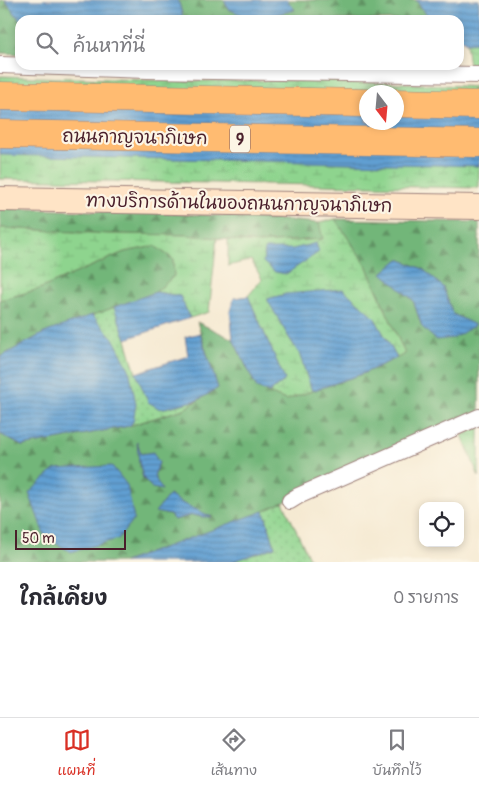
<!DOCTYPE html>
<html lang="th">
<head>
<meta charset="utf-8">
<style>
	:root { --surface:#fff; --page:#f2f2f3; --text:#2b2b33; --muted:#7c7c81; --line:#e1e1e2; --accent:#d93025 }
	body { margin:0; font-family:Pangolin,"Playpen Sans Thai",sans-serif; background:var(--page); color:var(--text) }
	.controls { position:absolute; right:15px; bottom:15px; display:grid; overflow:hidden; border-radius:10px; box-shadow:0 2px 8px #0003 }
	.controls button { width:45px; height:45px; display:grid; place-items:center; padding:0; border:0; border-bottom:1px solid var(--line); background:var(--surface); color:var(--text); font:25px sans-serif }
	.compass { position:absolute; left:359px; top:85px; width:45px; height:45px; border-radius:50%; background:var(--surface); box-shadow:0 2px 8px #0003; rotate:164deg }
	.scale { position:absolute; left:15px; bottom:12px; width:111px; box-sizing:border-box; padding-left:5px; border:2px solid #4a1f2b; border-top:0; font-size:14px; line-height:18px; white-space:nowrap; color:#4a1f2b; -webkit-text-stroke:4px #fcf5e5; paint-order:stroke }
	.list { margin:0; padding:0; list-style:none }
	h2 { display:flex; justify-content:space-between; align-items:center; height:65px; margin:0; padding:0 20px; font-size:21px }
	h2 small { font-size:16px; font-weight:400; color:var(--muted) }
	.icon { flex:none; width:28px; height:28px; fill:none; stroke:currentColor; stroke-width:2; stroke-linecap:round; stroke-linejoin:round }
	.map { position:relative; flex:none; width:479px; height:562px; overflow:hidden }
	.search { position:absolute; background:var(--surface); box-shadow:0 2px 8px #0003; left:15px; right:15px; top:15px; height:55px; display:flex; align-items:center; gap:12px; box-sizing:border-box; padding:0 18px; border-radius:15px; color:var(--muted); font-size:19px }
	.sheet { height:155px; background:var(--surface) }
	nav { display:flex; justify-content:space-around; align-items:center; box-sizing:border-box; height:70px; border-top:1px solid var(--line); background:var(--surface); font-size:14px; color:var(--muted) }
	nav a { display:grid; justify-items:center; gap:2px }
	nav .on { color:var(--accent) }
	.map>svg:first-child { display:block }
	.grass { fill:url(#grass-dots); stroke:#6c7a5c }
	.forest { fill:url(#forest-firs); stroke:#5e6a52; fill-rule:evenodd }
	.wetland { fill:url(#wetland-marsh); stroke:#6c7a5c; fill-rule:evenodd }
	.water { fill:url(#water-rules); stroke:#555f7e }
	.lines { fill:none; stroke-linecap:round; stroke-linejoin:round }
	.minor-casing { stroke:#a0847e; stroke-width:18 }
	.secondary-casing { stroke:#a0847e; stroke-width:26 }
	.motorway-casing { stroke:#a0847e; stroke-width:29 }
	.minor { stroke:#fff; stroke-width:16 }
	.secondary { stroke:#ffe4c6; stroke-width:24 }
	.motorway { stroke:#ffbb71; stroke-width:28 }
	.labels { text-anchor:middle; stroke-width:4.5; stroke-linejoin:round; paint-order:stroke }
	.shield { fill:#fcf5e5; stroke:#7f5f63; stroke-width:1 }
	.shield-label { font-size:16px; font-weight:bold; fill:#4a1f2b }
	.street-label { font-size:18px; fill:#4a1f2b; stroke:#fcf5e5 }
</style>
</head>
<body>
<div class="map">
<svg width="479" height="562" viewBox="0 0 479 562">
	<defs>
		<pattern id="grass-dots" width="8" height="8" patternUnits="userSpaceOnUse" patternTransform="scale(1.25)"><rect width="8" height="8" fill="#8ed48e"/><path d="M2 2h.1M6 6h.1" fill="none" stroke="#7cb67b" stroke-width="1.8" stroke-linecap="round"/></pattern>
		<pattern id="forest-firs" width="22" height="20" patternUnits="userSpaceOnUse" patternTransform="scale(1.25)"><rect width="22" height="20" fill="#72b679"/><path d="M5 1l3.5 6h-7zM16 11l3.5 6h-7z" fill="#609363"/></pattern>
		<pattern id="wetland-marsh" width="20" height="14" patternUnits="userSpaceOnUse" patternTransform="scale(1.25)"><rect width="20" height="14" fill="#8ed48e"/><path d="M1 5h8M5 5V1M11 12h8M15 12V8" fill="none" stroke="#7cb67b"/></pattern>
		<pattern id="water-rules" width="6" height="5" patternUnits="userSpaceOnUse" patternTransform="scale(1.25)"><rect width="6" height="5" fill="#609fd2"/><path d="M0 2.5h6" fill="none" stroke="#5181ab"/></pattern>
	</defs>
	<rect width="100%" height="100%" fill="#fcf5e5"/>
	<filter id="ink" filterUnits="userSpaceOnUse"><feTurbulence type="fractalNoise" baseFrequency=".02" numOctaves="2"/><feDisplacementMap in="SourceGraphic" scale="10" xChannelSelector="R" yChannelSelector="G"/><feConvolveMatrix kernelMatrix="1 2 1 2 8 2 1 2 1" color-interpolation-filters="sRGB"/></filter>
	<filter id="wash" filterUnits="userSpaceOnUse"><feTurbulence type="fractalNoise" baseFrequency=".0096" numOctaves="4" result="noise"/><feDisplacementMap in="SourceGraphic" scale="20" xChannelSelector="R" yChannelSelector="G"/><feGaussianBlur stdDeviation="1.12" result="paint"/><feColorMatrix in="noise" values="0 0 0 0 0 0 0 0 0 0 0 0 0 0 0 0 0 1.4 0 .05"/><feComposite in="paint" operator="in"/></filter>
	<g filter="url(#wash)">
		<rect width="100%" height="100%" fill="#f5e9d1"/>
		<g class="grass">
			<path d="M114,307l11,29 11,37 24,36 38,-9 -14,9 -55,17 4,-5 -41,-106z"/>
			<path d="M283,502l28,60h-25l-9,-3 -20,3h-26l44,-15 -11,-36z"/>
		</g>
		<g class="forest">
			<path d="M0,0h5l15,20v34l-20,-1z"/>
			<path d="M178,0h46l4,9 67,1 -8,-10h129l13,17 3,3h-248z"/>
			<path d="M0,208l237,8 82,7 5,16 -65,4 -73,-8 -76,-1 -110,-6z"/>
			<path d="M335,219l144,3v191l-221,101 -134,48h-124v-128l22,12 107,-20 55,-17 34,-21 -21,-66 36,17 24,49 29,12 76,-26 43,-20 -39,-89zM399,259l24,10 20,19 10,26 22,12 -53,1 -9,-27 -14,-12 -16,-15zM138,445l3,9 18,9 -5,13 7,13 -9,-1 -9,-10 -4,-16zM169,495l11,7 22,15 -9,-2 -19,5 -4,-5 -14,-3z"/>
			<path d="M155,246l18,13 1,17 -18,16 -112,41 -44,24v-57l39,-11 85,-37z"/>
		</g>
		<g class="wetland">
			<path d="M479,42v24h-10l-3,-23z"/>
			<path d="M0,76l182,5 166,-1 131,7v101l-479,-9zM366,92h30v30h-30z"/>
			<path d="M335,219l31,46 39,89 -8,4 -23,-41 -88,-23 -18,5 20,37 11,17 13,38 -26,9 -17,-7 16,-13 -37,-84 14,-17 -11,-19 -23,6v-26l31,3 64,-4 -4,-16z"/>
			<path d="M0,228l110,6 76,1 31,3 -8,74 -19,6 -10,-22 -24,-4 18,-16 -1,-17 -18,-13 -31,6 -85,37 -39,11z"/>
			<path d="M479,427v50l-17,-42z"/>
		</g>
		<g class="water">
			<path d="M5,0h173l6,20h-164z"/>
			<path d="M224,0h63l8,10 -30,7h-18l-19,-8z"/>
			<path d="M416,0h63v42l-13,1 -7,-5v-18h-27l-3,-2z"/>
			<path d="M0,86l366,9v27h30l1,-26 82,2v68l-479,-11z"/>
			<path d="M316,243l3,9 -33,22 -11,-2 -12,-10 2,-13h28z"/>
			<path d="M399,259l24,10 20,18 10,27 22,11 -21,13 -18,2 -14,-13 -9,-27 -14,-12 -17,-15z"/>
			<path d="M343,289l31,28 23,41 -35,16 -50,17 -13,-38 -11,-17 -21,-37 19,-5z"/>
			<path d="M156,292l24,4 10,22 -64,21 -12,-32z"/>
			<path d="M248,296l37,84 -16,13 -12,-5 -24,-49 -3,-28 4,-13z"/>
			<path d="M92,315l21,23 16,31 7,35 -3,18 -4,4 -107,20 -22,-12v-77l44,-24z"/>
			<path d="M200,333l18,55 -20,12 -38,9 -12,-7 -12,-29 52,-17 -3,-19z"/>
			<path d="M137,442l4,12 12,-2 6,11 -5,13 8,14 -10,-2 -9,-10 -4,-16z"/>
			<path d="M112,466l15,19 7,34 -16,20 -47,13 -26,-15 -16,-44 26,-24z"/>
			<path d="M169,495l11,7 32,15h-10l-9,-2 -19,5 -4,-5 -15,-3z"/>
			<path d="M264,511l11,36 -44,15h-107z"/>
		</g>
	</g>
	<g filter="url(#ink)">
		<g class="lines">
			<defs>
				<g id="minor">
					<path d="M0,65l148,5 331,5"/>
					<path d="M290,501l8,-5 181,-79"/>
				</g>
				<path id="secondary" d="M0,199l479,8"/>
				<g id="motorway">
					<path d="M0,96l366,7"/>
					<path d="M396,103l83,2"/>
					<path d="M0,134l479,9"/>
				</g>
			</defs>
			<use href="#minor" class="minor-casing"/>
			<use href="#secondary" class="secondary-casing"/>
			<use href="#motorway" class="motorway-casing"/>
			<use href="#minor" class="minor"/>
			<use href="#secondary" class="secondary"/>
			<use href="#motorway" class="motorway"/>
		</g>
	</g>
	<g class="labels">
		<rect class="shield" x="230" y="125.5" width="20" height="27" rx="4"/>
		<g class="shield-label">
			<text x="240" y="145">9</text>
		</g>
		<g class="street-label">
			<text transform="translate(135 137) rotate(1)" y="6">ถนนกาญจนาภิเษก</text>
			<text transform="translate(239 203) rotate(1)" y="6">ทางบริการด้านในของถนนกาญจนาภิเษก</text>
		</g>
	</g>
</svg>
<div class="controls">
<button><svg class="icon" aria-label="locate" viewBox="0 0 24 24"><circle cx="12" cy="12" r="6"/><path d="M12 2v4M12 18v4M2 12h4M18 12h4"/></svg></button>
</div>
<svg class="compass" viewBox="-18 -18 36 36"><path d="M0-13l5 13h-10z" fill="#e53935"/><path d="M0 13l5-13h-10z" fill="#7c7c81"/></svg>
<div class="scale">50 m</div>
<div class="search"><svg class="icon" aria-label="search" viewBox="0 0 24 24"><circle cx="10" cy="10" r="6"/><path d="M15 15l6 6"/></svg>ค้นหาที่นี่</div>
</div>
<section class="sheet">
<h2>ใกล้เคียง<small>0 รายการ</small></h2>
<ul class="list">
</ul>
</section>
<nav>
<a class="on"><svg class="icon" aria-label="map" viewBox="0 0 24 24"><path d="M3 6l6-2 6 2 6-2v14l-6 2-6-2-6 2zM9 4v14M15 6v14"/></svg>แผนที่</a>
<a><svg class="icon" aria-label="directions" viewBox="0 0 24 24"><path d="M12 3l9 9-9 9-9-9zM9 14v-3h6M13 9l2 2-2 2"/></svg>เส้นทาง</a>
<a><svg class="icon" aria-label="saved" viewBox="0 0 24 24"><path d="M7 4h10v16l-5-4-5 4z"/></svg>บันทึกไว้</a>
</nav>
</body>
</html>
